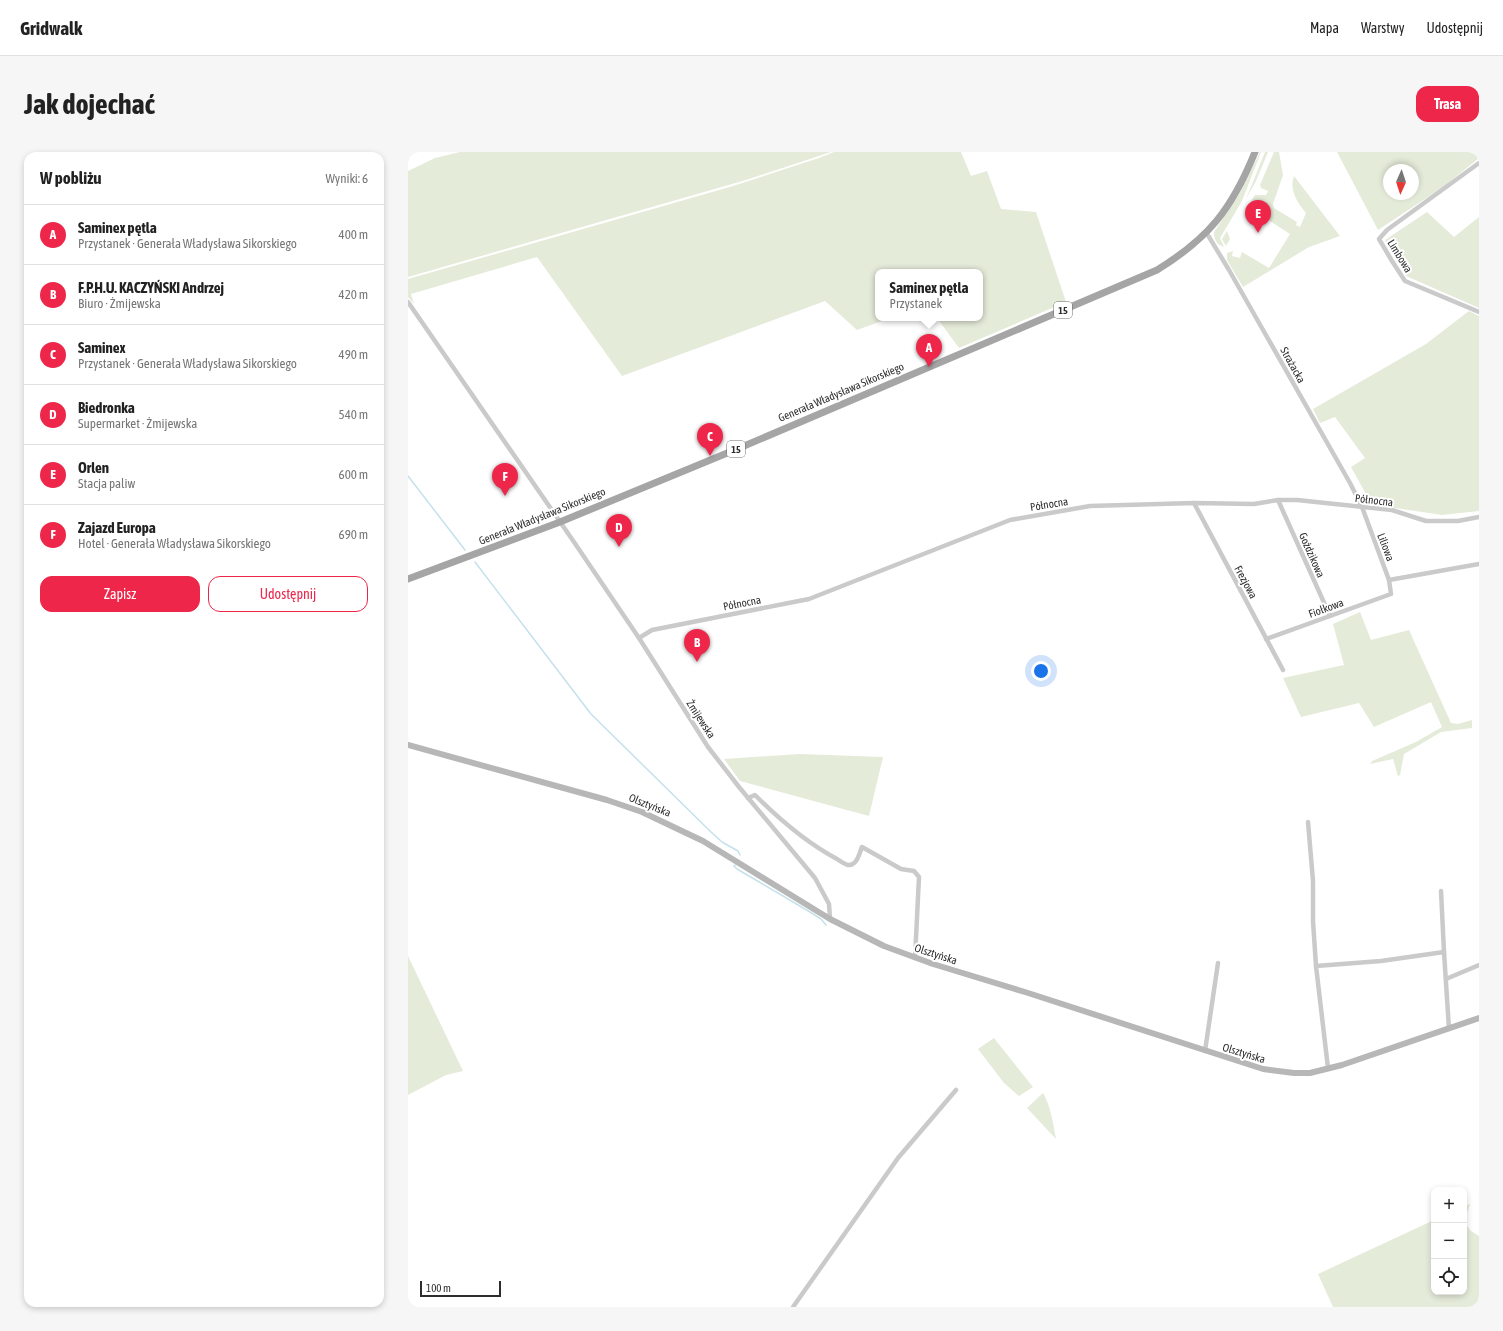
<!DOCTYPE html>
<html lang="pl">
<head>
<meta charset="utf-8">
<style>
	:root { --surface:#fff; --page:#f6f6f6; --text:#222; --muted:#767676; --line:#e0e0e0; --accent:#ed264a }
	body { margin:0; font-family:"Asap Condensed",sans-serif; background:var(--page); color:var(--text) }
	.controls { position:absolute; right:12px; bottom:12px; display:grid; overflow:hidden; border-radius:8px; box-shadow:0 2px 6px #0003 }
	.controls button { width:36px; height:36px; display:grid; place-items:center; padding:0; border:0; border-bottom:1px solid var(--line); background:var(--surface); color:var(--text); font:20px sans-serif }
	.compass { position:absolute; left:975px; top:12px; width:36px; height:36px; border-radius:50%; background:var(--surface); box-shadow:0 2px 6px #0003; rotate:183deg }
	.scale { position:absolute; left:12px; bottom:10px; width:81px; box-sizing:border-box; padding-left:4px; border:2px solid #2d2d2d; border-top:0; font-size:11px; line-height:14px; white-space:nowrap; color:#2d2d2d; -webkit-text-stroke:3px #fff; paint-order:stroke }
	.you { position:absolute; left:633px; top:519px; width:14px; height:14px; margin:-10px; border:3px solid #fff; border-radius:50%; background:#1a73e8; box-shadow:0 0 0 6px #1a73e833 }
	.badge { display:grid; place-items:center; width:26px; height:26px; border-radius:50%; background:var(--accent); color:#fff; font-size:13px; font-weight:700 }
	.pin { position:absolute; translate:-50% -33px; filter:drop-shadow(0 1px 2px #0008) }
	.pin::after { content:''; position:absolute; top:21px; width:14px; height:12px; background:inherit; clip-path:polygon(0 0,100% 0,50% 100%) }
	.popup { position:absolute; left:467px; top:117px; width:108px; height:52px; box-sizing:border-box; display:grid; place-content:center; border-radius:8px; background:var(--surface); filter:drop-shadow(0 1px 3px #0005); font-size:13px; white-space:nowrap; color:var(--muted) }
	.popup b { font-size:15px; color:var(--text) }
	.popup::after { content:''; position:absolute; left:50%; top:100%; margin-left:-8px; border:8px solid transparent; border-top-color:var(--surface) }
	.list { margin:0; padding:0; list-style:none }
	h2 { display:flex; justify-content:space-between; align-items:center; height:52px; margin:0; padding:0 16px; font-size:17px }
	h2 small { font-size:13px; font-weight:400; color:var(--muted) }
	.list li { display:grid; grid-template-columns:26px 1fr auto; gap:12px; align-items:center; box-sizing:border-box; height:60px; padding:0 16px; border-top:1px solid var(--line) }
	.list b { display:block; font-size:15px; white-space:nowrap }
	.list p { margin:0; font-size:13px; white-space:nowrap; color:var(--muted) }
	.list em { font-size:13px; font-style:normal; color:var(--muted) }
	.actions { display:flex; gap:8px; padding:12px 16px }
	.actions a { flex:1; padding:9px 0; border:1px solid var(--accent); border-radius:12px; text-align:center; font-size:14px; color:var(--accent) }
	.actions .main { background:var(--accent); color:#fff }
	.icon { flex:none; width:22px; height:22px; fill:none; stroke:currentColor; stroke-width:2; stroke-linecap:round; stroke-linejoin:round }
	.map { position:relative; flex:none; width:1071px; height:1155px; overflow:hidden; border-radius:12px }
	header { display:flex; align-items:center; gap:24px; box-sizing:border-box; height:56px; padding:0 20px; background:var(--surface); border-bottom:1px solid var(--line) }
	header strong { font-size:19px }
	nav { display:flex; gap:22px; margin-inline-start:auto; font-size:14px }
	.intro { display:flex; align-items:center; justify-content:space-between; box-sizing:border-box; height:96px; padding:0 24px }
	h1 { margin:0; font-size:28px }
	.button { padding:10px 18px; border-radius:12px; background:var(--accent); color:#fff; font-size:14px; font-weight:700 }
	main { display:flex; gap:24px; padding:0 24px }
	aside { flex:1; background:var(--surface); border-radius:12px; box-shadow:0 2px 6px #0003 }
	.map>svg:first-child { display:block }
	.green { fill:#e5ebd9; fill-rule:evenodd }
	.lines { fill:none; stroke-linecap:round; stroke-linejoin:round }
	.stream { stroke:#c4e1ec; stroke-width:1.5 }
	.street { stroke:#cacaca; stroke-width:4.5 }
	.secondary { stroke:#b7b7b7; stroke-width:6 }
	.primary { stroke:#a5a5a5; stroke-width:7 }
	.labels { text-anchor:middle; stroke-width:4; stroke-linejoin:round; paint-order:stroke }
	.shield { fill:#fff; stroke:#6c6c6c; stroke-width:1 }
	.shield-label { font-size:10px; font-weight:bold; fill:#2d2d2d }
	.street-label { font-size:11px; fill:#2d2d2d; stroke:#fff }
</style>
</head>
<body>
<header>
<strong>Gridwalk</strong>
<nav><a>Mapa</a><a>Warstwy</a><a>Udostępnij</a></nav>
</header>
<div class="intro"><h1>Jak dojechać</h1><a class="button">Trasa</a></div>
<main>
<aside>
<h2>W pobliżu<small>Wyniki: 6</small></h2>
<ul class="list">
<li><span class="badge">A</span><div><b>Saminex pętla</b><p>Przystanek · Generała Władysława Sikorskiego</p></div><em>400 m</em></li>
<li><span class="badge">B</span><div><b>F.P.H.U. KACZYŃSKI Andrzej</b><p>Biuro · Żmijewska</p></div><em>420 m</em></li>
<li><span class="badge">C</span><div><b>Saminex</b><p>Przystanek · Generała Władysława Sikorskiego</p></div><em>490 m</em></li>
<li><span class="badge">D</span><div><b>Biedronka</b><p>Supermarket · Żmijewska</p></div><em>540 m</em></li>
<li><span class="badge">E</span><div><b>Orlen</b><p>Stacja paliw</p></div><em>600 m</em></li>
<li><span class="badge">F</span><div><b>Zajazd Europa</b><p>Hotel · Generała Władysława Sikorskiego</p></div><em>690 m</em></li>
</ul>
<div class="actions"><a class="main">Zapisz</a><a>Udostępnij</a></div>
</aside>
<div class="map">
<svg width="1071" height="1155" viewBox="0 0 1071 1155">
	<rect width="100%" height="100%" fill="#fff"/>
	<g class="green">
		<path d="M52,0h371l-85,28 -338,97v-106l27,-13z"/>
		<path d="M426,0h127l10,24 16,-5 14,38 35,3 30,90 -107,46 -22,-30h43v-46h-102v46h12l-33,12 -32,-29 -203,75 -85,-119 -126,37 3,10 -6,-7v-18l325,-93 86,-28z"/>
		<path d="M852,0h1l-19,49 -22,37 4,9c-7,-2 -10,-7 -10,-15l26,-39z"/>
		<path d="M857,0h3l-12,29 -10,18z"/>
		<path d="M866,0h5l4,23 -10,29 1,4 23,14 -1,3 4,2 6,-14c-9,-11 -17,-23 -12,-37l46,60 -31,11 -66,40 -16,-27v-7l6,-2 -1,5 8,2 2,-6 27,16 21,-34 -32,-21 -7,-7v-5l4,-6h11l2,-4 -7,-3 -1,-3z"/>
		<path d="M929,0h142v6l-36,29 -65,43zM981,18h24v24h-24z"/>
		<path d="M1019,60l27,25 25,-20v91l-73,-32 -21,-36z"/>
		<path d="M819,79l3,8 -4,7 -4,-7z"/>
		<path d="M1061,159l10,5v195l-37,4 -60,-9 -10,-1 -21,-38 14,-9 -30,-41 -15,6 -7,-14 113,-65z"/>
		<path d="M952,460l11,28 38,-10 42,93 7,1 14,-4v8l-31,4 -37,22 -4,21 -2,1 -5,-17 -23,5 2,-3 44,-19 26,-15 -11,-25 -57,25 -15,-24 -58,14 -18,-39 61,-13 -11,-41z"/>
		<path d="M392,602l83,3 -14,59 -129,-35 -16,-22z"/>
		<path d="M0,804l55,115 -17,4 -38,20z"/>
		<path d="M586,886l39,49 -14,9 -15,-13 -26,-34z"/>
		<path d="M635,941c8,14 10,30 13,46l-29,-31z"/>
		<path d="M1062,1052l-6,18 7,9 8,5v71h-146l-15,-33 116,-54v72h30v-86z"/>
	</g>
	<g class="lines">
		<g class="stream">
			<path d="M0,324l57,74"/>
			<path d="M67,410l116,152 120,118 11,10 16,9 2,4"/>
			<path d="M327,713l-1,1 3,3 73,43 11,7 5,6"/>
		</g>
		<g class="street">
			<path d="M1071,11l-92,67 -8,9 13,22 13,20 74,31"/>
			<path d="M798,80l23,38 121,213 12,24 27,73 2,14 -125,45"/>
			<path d="M0,150l166,240 65,96 69,109 31,40 76,91 14,26 1,15"/>
			<path d="M870,348l52,116"/>
			<path d="M786,351l89,167"/>
			<path d="M981,428l90,-16"/>
			<path d="M231,486l13,-8 157,-31 201,-79 80,-14 104,-3 60,1 24,-4h19l95,10 34,11h32l21,-4"/>
			<path d="M340,646l7,-3c24,24 52,48 82,64 3,2 7,5 11,6 9,1 11,-11 14,-18l39,22 13,2 5,6 -4,81"/>
			<path d="M900,670l5,59v40l3,45"/>
			<path d="M1033,739l3,61"/>
			<path d="M1038,827l33,-14"/>
			<path d="M797,899l13,-88"/>
			<path d="M920,916l-12,-102 65,-5 63,-9 5,77"/>
			<path d="M385,1155l105,-149 58,-68"/>
		</g>
		<path class="secondary" d="M0,593l199,55 35,12 61,29 127,78 54,27 49,18 92,28 238,77 31,4h16l32,-8 137,-47"/>
		<path class="primary" d="M0,427l152,-57 177,-73 420,-179c52,-32 75,-61 98,-118"/>
	</g>
	<g class="labels">
		<g class="shield">
			<rect x="646" y="150" width="18" height="16" rx="3"/>
			<rect x="319" y="289" width="18" height="16" rx="3"/>
		</g>
		<g class="shield-label">
			<text x="655" y="162">15</text>
			<text x="328" y="301">15</text>
		</g>
		<g class="street-label">
			<text transform="translate(992 104) rotate(58)" y="4">Limbowa</text>
			<text transform="translate(885 213) rotate(61)" y="4">Strażacka</text>
			<text transform="translate(433 240) rotate(-23)" y="4">Generała Władysława Sikorskiego</text>
			<text transform="translate(966 348) rotate(7)" y="4">Północna</text>
			<text transform="translate(641 352) rotate(-9)" y="4">Północna</text>
			<text transform="translate(134 364) rotate(-22)" y="4">Generała Władysława Sikorskiego</text>
			<text transform="translate(978 395) rotate(69)" y="4">Liliowa</text>
			<text transform="translate(904 403) rotate(66)" y="4">Goździkowa</text>
			<text transform="translate(838 430) rotate(62)" y="4">Frezjowa</text>
			<text transform="translate(334 451) rotate(-11)" y="4">Północna</text>
			<text transform="translate(918 456) rotate(-20)" y="4">Fiołkowa</text>
			<text transform="translate(293 567) rotate(57)" y="4">Żmijewska</text>
			<text transform="translate(242 653) rotate(22)" y="4">Olsztyńska</text>
			<text transform="translate(528 802) rotate(18)" y="4">Olsztyńska</text>
			<text transform="translate(836 901) rotate(17)" y="4">Olsztyńska</text>
		</g>
	</g>
</svg>
<div class="controls">
<button>+</button>
<button>−</button>
<button><svg class="icon" aria-label="locate" viewBox="0 0 24 24"><circle cx="12" cy="12" r="6"/><path d="M12 2v4M12 18v4M2 12h4M18 12h4"/></svg></button>
</div>
<svg class="compass" viewBox="-18 -18 36 36"><path d="M0-13l5 13h-10z" fill="#e53935"/><path d="M0 13l5-13h-10z" fill="#767676"/></svg>
<div class="scale">100 m</div>
<div class="you"></div>
<div class="pin badge" style="left:521px;top:215px">A</div>
<div class="popup"><b>Saminex pętla</b>Przystanek</div>
<div class="pin badge" style="left:289px;top:510px">B</div>
<div class="pin badge" style="left:302px;top:304px">C</div>
<div class="pin badge" style="left:211px;top:395px">D</div>
<div class="pin badge" style="left:850px;top:81px">E</div>
<div class="pin badge" style="left:97px;top:344px">F</div>
</div>
</main>
</body>
</html>
